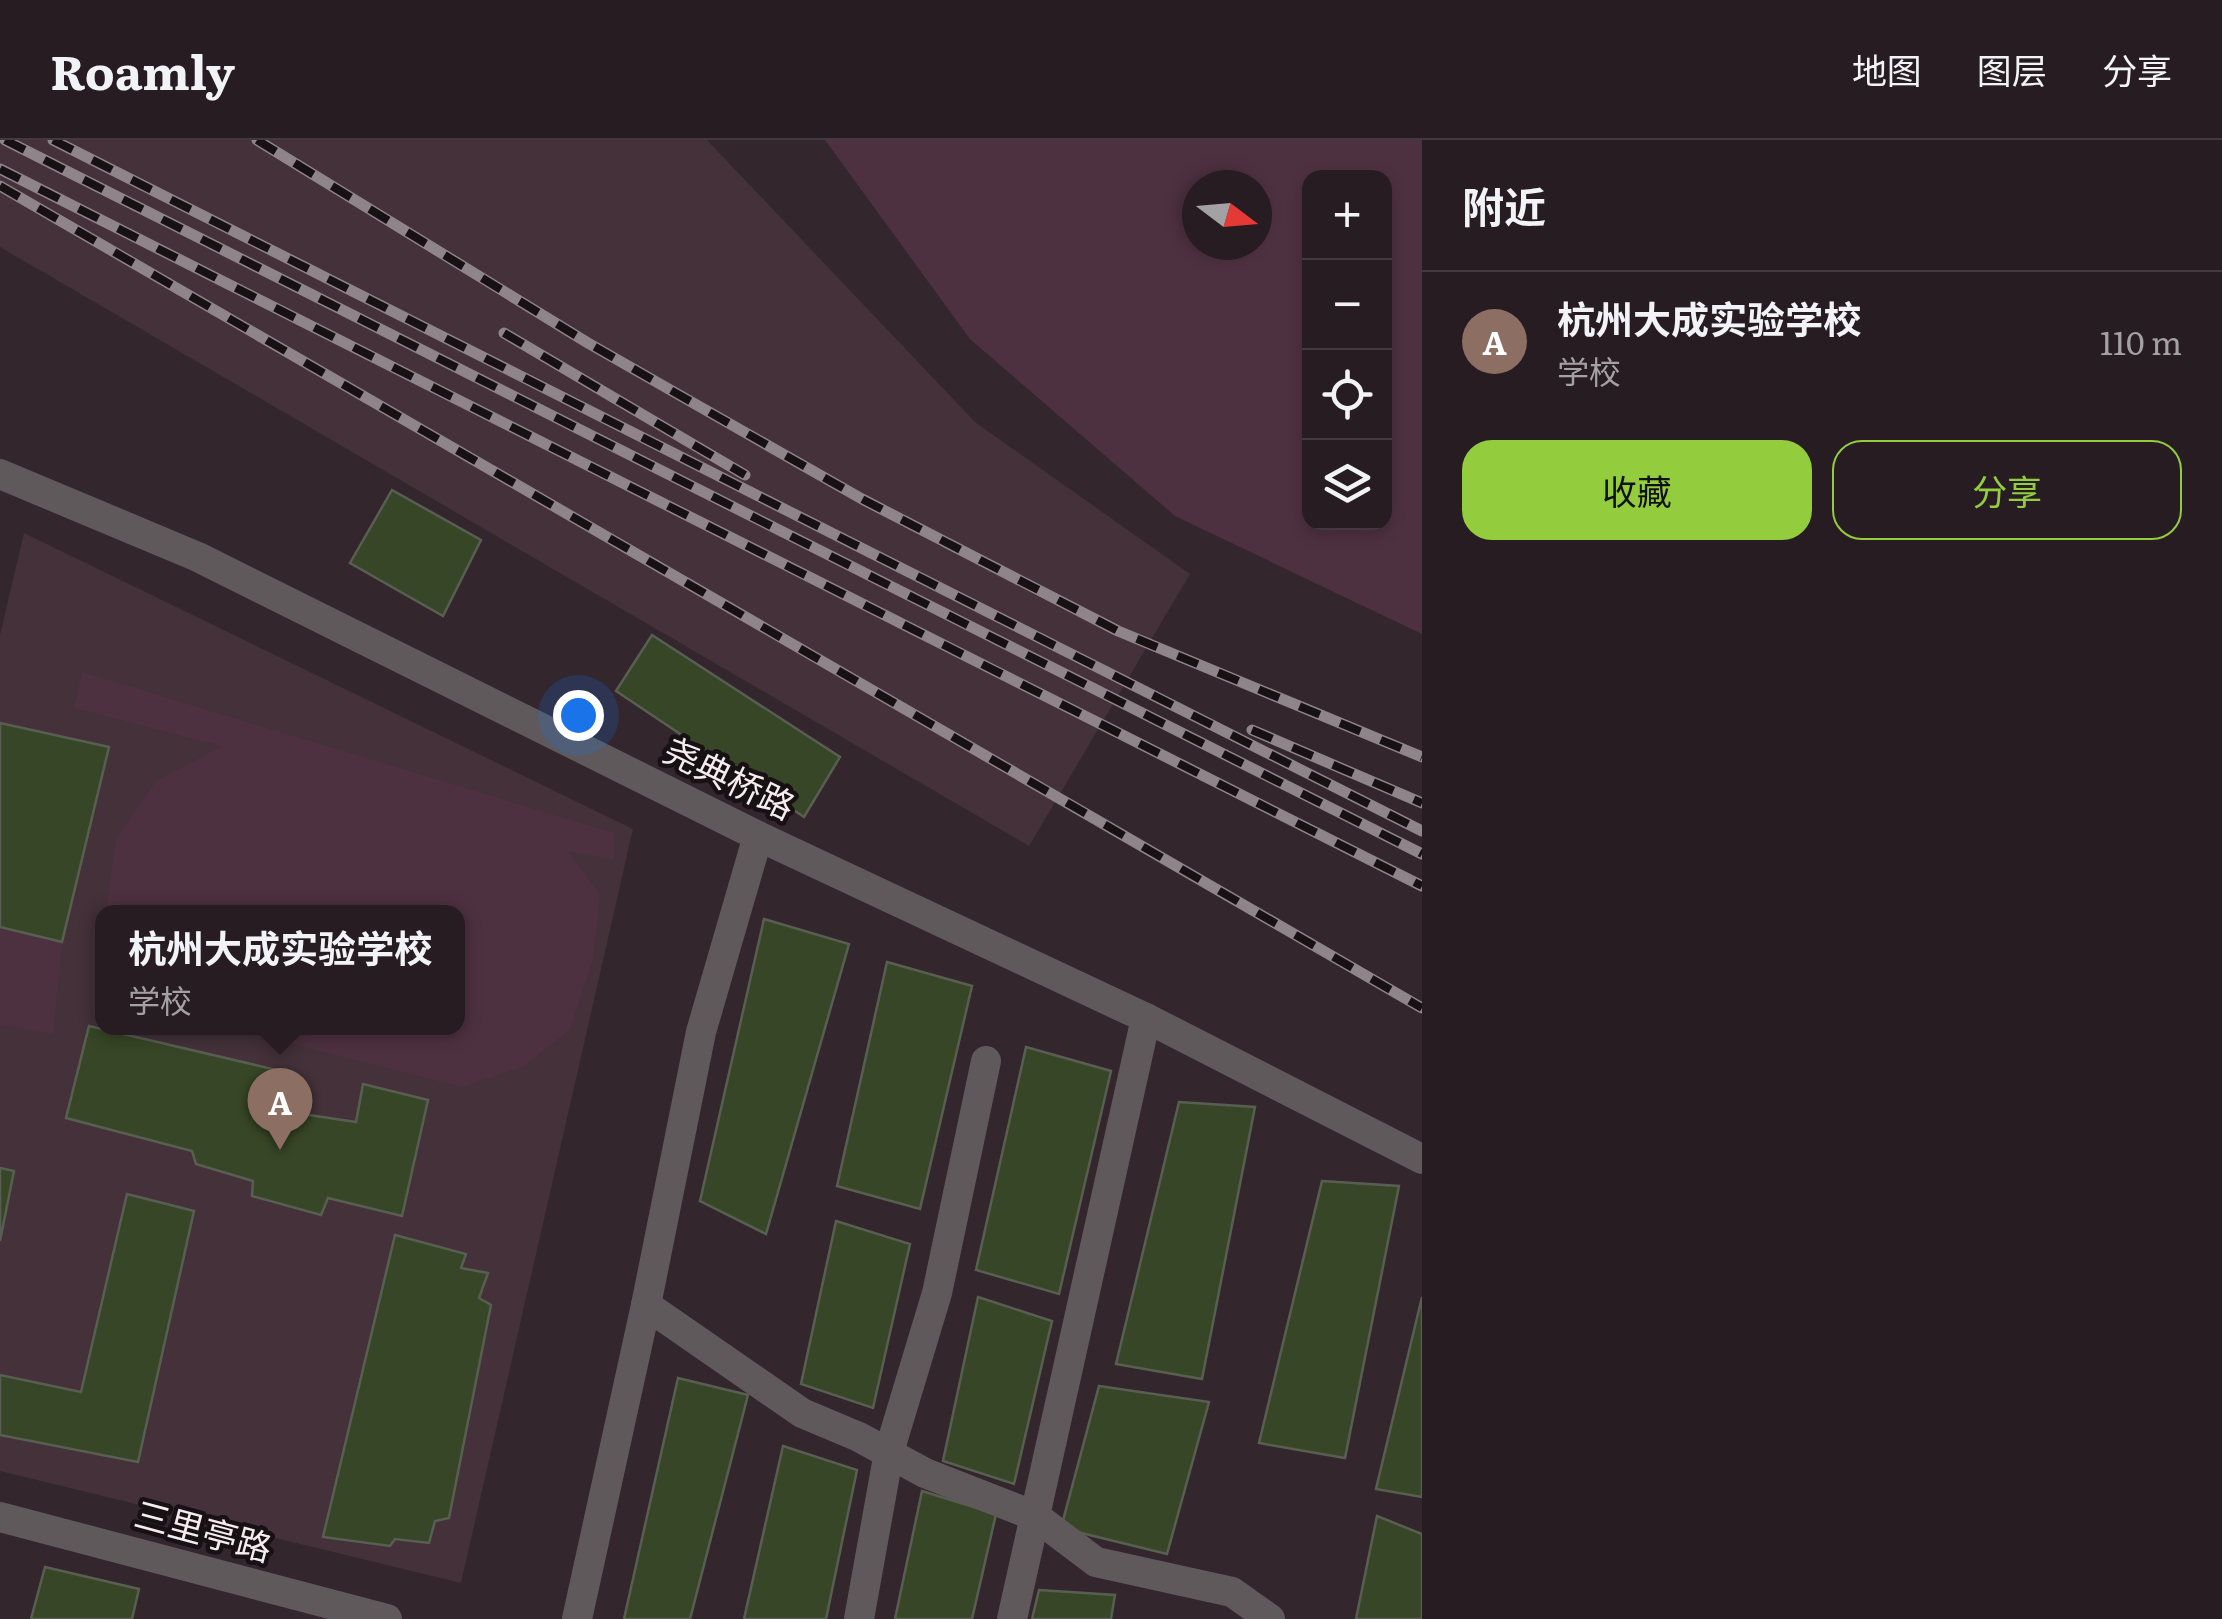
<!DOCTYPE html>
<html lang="zh">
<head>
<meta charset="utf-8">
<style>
	:root { --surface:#261c22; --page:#32292f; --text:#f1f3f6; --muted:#a4a1a5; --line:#423a40; --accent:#93cd3d }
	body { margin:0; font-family:Literata,"Noto Sans SC",serif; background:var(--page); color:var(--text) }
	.controls { position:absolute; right:30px; top:30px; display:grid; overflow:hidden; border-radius:20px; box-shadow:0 5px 15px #0003 }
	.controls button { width:90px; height:90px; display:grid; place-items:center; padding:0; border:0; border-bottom:2px solid var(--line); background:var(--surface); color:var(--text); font:50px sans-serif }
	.compass { position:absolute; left:1182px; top:30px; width:90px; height:90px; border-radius:50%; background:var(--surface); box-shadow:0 5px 15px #0003; rotate:106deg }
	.you { position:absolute; left:578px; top:575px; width:35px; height:35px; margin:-25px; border:8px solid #fff; border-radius:50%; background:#1a73e8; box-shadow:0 0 0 15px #1a73e833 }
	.badge { display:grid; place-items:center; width:65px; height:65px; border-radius:50%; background:var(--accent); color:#fff; font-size:32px; font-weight:700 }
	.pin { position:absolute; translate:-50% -82px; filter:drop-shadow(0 2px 5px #0008) }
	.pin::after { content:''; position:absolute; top:52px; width:35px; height:30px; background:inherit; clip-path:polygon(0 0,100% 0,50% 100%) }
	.popup { position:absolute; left:95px; top:765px; width:370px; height:130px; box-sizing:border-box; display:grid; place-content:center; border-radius:20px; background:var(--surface); filter:drop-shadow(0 2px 8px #0005); font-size:32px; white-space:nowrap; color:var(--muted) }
	.popup b { font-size:38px; color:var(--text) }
	.popup::after { content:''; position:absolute; left:50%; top:100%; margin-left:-20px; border:20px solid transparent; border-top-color:var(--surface) }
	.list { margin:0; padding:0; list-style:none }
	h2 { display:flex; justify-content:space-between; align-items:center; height:130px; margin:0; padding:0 40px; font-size:42px }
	h2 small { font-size:32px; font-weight:400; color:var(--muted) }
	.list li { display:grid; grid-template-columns:65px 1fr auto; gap:30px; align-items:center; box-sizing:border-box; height:140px; padding:0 40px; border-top:2px solid var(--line) }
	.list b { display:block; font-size:38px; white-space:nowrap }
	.list p { margin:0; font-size:32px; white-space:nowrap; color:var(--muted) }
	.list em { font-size:32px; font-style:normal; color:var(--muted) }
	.actions { display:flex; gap:20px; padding:30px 40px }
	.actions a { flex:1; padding:22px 0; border:2px solid var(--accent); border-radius:30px; text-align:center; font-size:35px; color:var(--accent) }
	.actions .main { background:var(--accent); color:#111 }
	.icon { flex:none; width:55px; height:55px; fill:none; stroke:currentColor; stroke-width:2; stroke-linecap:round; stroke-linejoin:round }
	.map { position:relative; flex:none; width:1422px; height:1479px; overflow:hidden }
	header { display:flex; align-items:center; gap:60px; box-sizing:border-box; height:140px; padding:0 50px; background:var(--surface); border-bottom:2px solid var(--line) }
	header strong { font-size:48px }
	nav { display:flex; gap:55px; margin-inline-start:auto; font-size:35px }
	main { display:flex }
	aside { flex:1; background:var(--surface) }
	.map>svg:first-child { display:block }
	.built { fill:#44313a; fill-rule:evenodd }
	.green { fill:#4e3140; fill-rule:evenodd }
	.building { fill:#374626; stroke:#585f52; stroke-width:2.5 }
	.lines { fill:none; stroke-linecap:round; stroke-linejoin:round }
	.minor { stroke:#5f595c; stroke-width:30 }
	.tertiary { stroke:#5f595c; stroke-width:30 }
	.rail-casing { stroke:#8f8489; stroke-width:11 }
	.rail { stroke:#171114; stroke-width:8; stroke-dasharray:22; stroke-linecap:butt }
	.labels { text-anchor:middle; stroke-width:9; stroke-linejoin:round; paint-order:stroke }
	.street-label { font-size:35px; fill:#f5ecf0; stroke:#171114 }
</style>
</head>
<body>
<header>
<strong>Roamly</strong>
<nav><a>地图</a><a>图层</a><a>分享</a></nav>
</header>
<main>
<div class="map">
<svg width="1422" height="1479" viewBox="0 0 1422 1479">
	<rect width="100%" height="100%" fill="#33262d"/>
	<g class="built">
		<path d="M0,0h707l268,282 215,152 -161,272 -1029,-599z"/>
		<path d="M24,393l609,296 -172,754 -461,-112v-836zM102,772h356v116h-356z"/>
	</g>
	<g class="green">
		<path d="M825,0h597v494l-247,-118 -205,-177zM1310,38h74v344h-74zM1257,45v60h-60v-60z"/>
		<path d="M82,532l532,161v27l-46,-9 32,43 -7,65 -23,71 -48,37 -61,20 -230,-59h227v-116h-348l-3,-8 9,-65 40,-58 66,-35 -148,-38z"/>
		<path d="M0,787l62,15 -9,92 -53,-9z"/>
	</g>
	<g class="building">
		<path d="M392,350l89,50 -38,76 -93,-53z"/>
		<path d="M652,495l188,122 -36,60 -188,-126z"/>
		<path d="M0,583l109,24 -47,195 -62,-15z"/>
		<path d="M764,779l85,25 -83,290 -66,-33z"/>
		<path d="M887,822l85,24 -52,223 -83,-23z"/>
		<path d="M89,886l209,49 -9,37 67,10 7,-38 65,16 -26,116 -74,-18 -7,17 -69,-19 1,-15 -57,-17 -4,-13 -126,-33z"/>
		<path d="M1026,907l85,24 -52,223 -83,-24z"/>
		<path d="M1179,962l76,5 -53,272 -86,-15z"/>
		<path d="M0,1028l14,3 -14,70z"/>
		<path d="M1322,1041l77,5 -54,272 -86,-15z"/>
		<path d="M127,1054l67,17 -56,251 -138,-27v-60l81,17z"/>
		<path d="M836,1081l74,23 -37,164 -72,-24z"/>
		<path d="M395,1095l71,19 -5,14 27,5 -9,25 12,7 -42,213 -14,3 -6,22 -34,-4 -5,7 -67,-9z"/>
		<path d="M978,1157l74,24 -38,163 -71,-23z"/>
		<path d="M1422,1157v200l-46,-8z"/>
		<path d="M678,1238l70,17 -58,224h-66z"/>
		<path d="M1099,1246l110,16 -42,152 -106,-26z"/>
		<path d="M783,1306l74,24 -31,149h-82z"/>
		<path d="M922,1351l74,23 -24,105h-77z"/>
		<path d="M1377,1376l45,18v85h-66z"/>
		<path d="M45,1427l94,22 -7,30h-101z"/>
		<path d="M1039,1450l76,5 -4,24h-79z"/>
	</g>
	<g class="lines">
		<g class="minor">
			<path d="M758,696l-57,196 -55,273 156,108 57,24 66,36 110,43 61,46 136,30 38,27"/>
			<path d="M0,1377l387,102"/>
			<path d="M577,1479l69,-314"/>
			<path d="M859,1479l30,-167 48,-159 49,-232"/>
			<path d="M1012,1479l134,-601"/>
		</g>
		<path class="tertiary" d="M0,334l198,83 560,279 388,182 276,141"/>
		<defs>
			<g id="rail">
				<path d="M5,0l1417,714"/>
				<path d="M53,0l1369,691"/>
				<path d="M257,0l331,203 274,156 256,132 304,126"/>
				<path d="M0,29l1422,717"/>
				<path d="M0,46l1422,822"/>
				<path d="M504,193l241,142"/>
				<path d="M1252,590l170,73"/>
			</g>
		</defs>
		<use href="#rail" class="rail-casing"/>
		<use href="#rail" class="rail"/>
	</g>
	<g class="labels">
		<g class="street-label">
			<text transform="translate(729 639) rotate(26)" y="12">尧典桥路</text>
			<text transform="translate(203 1392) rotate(15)" y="12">三里亭路</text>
		</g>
	</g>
</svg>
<div class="controls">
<button>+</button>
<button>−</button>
<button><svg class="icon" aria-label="locate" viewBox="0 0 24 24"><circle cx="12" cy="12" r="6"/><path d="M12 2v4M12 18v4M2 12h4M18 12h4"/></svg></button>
<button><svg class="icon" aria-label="layers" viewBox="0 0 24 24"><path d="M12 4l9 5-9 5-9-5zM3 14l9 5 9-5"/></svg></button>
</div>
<svg class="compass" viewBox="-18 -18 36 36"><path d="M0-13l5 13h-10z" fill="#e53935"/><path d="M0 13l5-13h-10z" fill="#a4a1a5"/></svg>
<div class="you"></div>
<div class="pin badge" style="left:280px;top:1010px;background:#8d6e63">A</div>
<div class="popup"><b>杭州大成实验学校</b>学校</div>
</div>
<aside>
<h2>附近<small></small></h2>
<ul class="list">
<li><span class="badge" style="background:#8d6e63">A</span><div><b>杭州大成实验学校</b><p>学校</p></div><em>110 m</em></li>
</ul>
<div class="actions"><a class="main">收藏</a><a>分享</a></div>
</aside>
</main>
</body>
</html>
